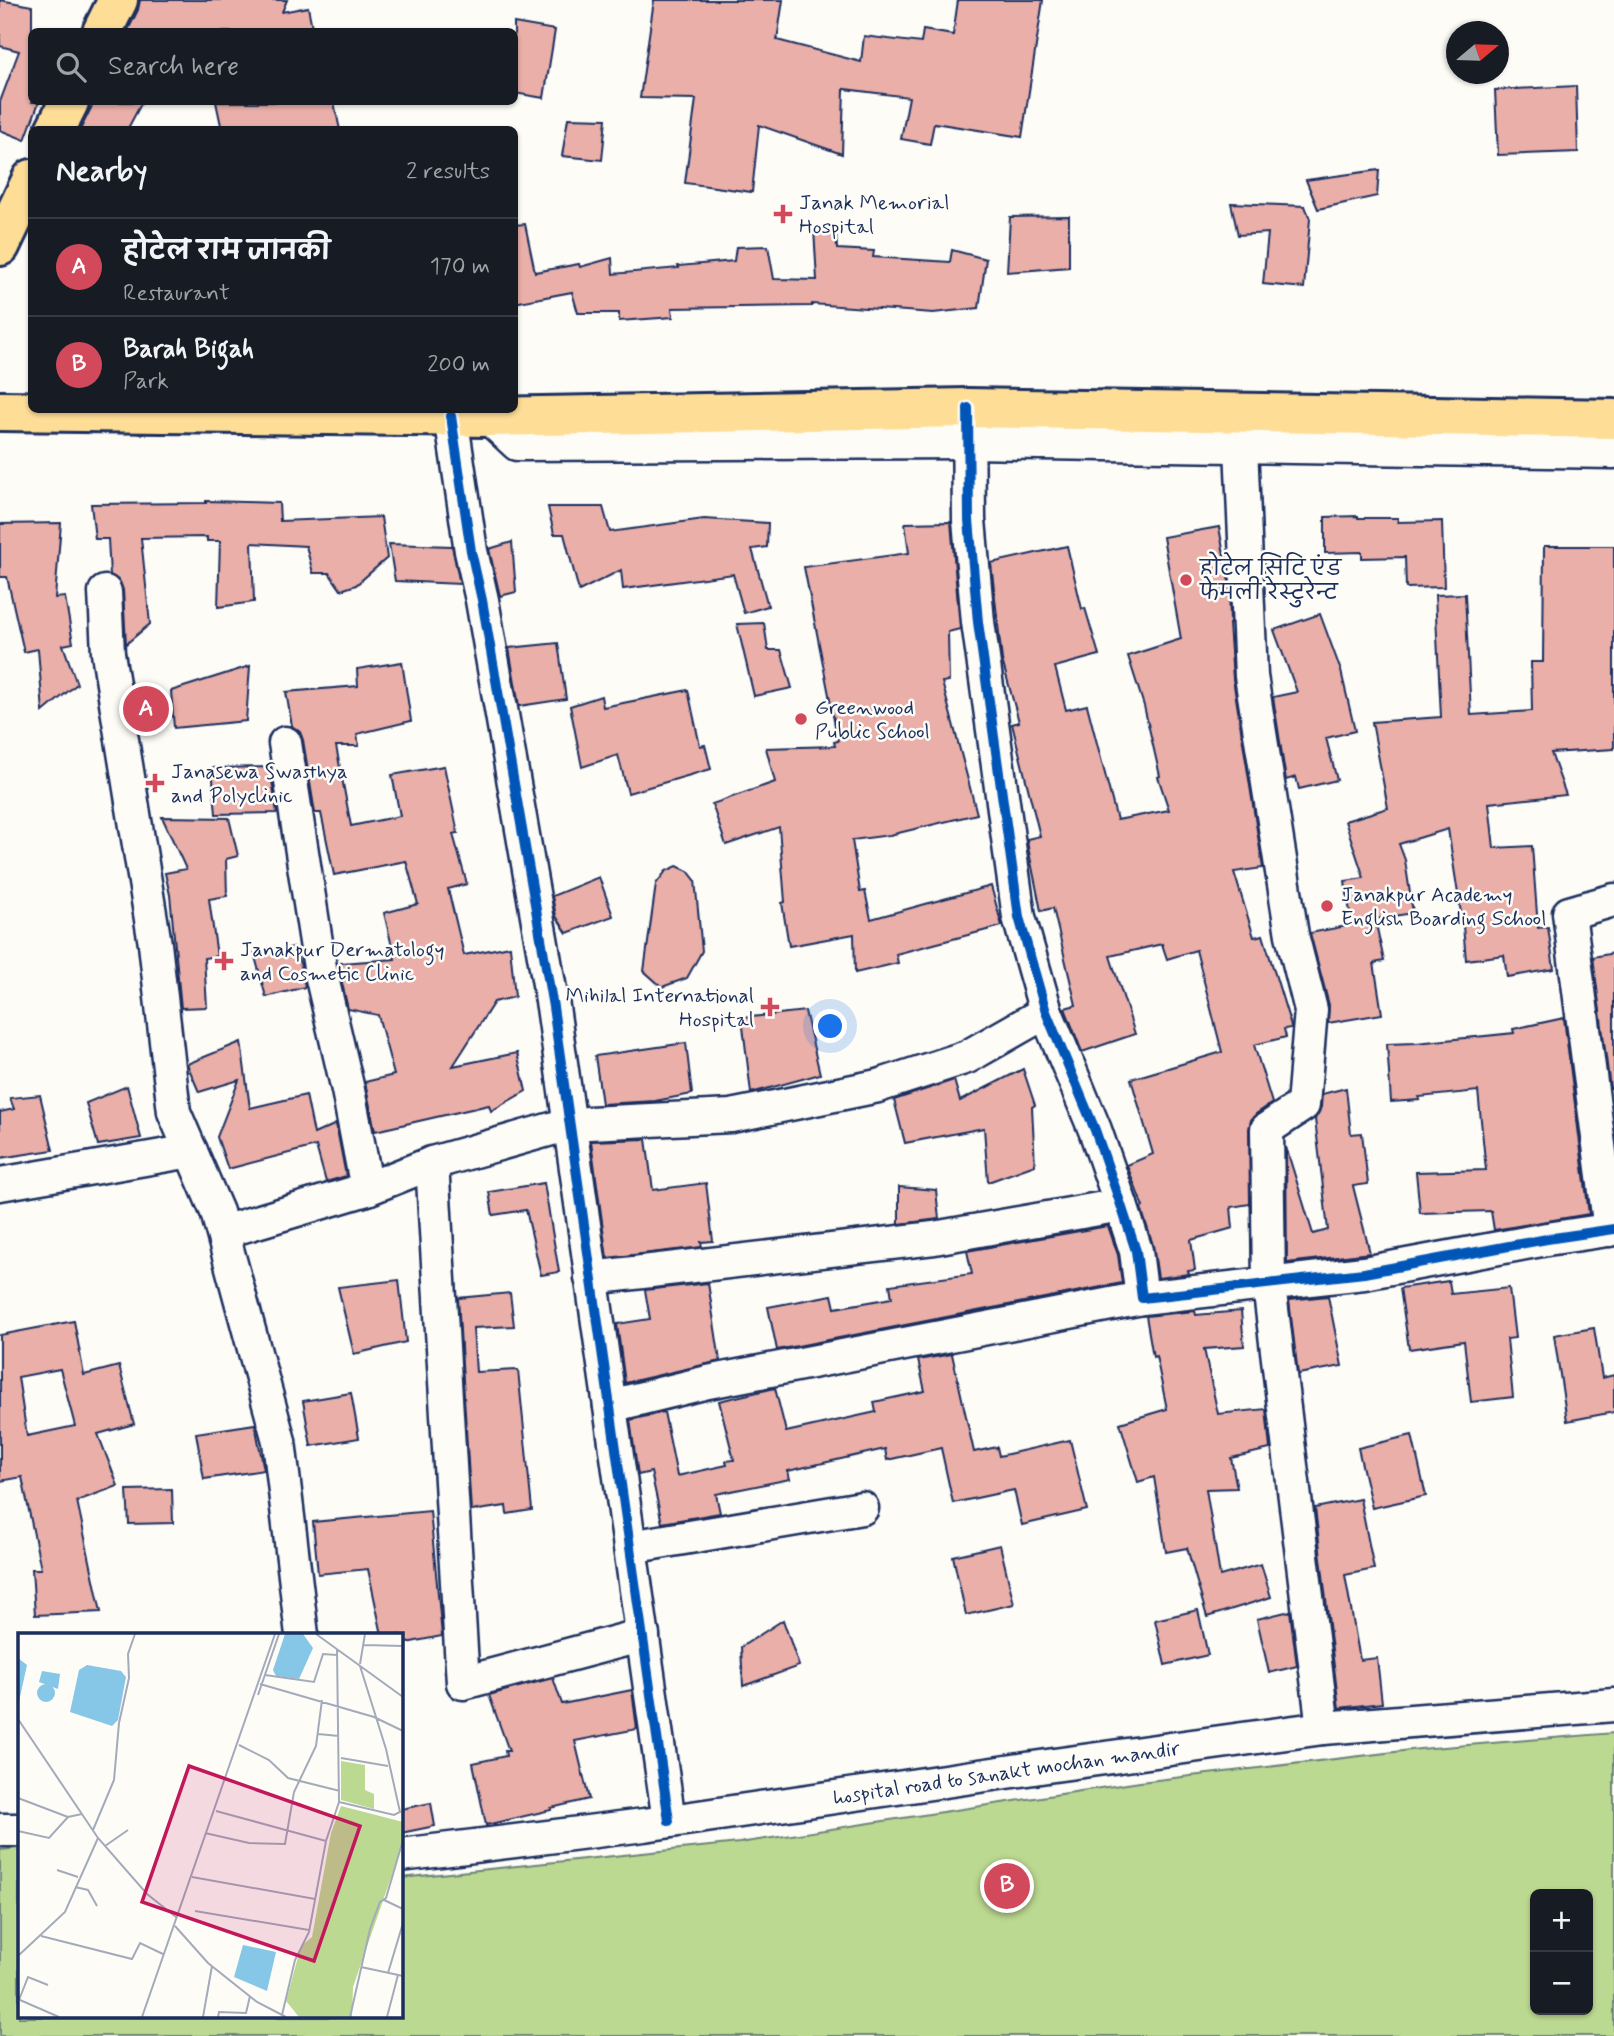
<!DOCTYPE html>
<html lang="en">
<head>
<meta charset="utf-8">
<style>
	:root { --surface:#171b24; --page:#20242c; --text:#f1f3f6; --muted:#9ea1a6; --line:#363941; --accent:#d1495b }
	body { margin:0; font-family:Mynerve,"Playpen Sans Deva",sans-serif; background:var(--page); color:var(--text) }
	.controls { position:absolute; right:21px; bottom:21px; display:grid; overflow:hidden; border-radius:10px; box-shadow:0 2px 5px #0004 }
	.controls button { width:63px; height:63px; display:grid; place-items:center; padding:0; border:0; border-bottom:2px solid var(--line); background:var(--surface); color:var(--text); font:35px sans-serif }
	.compass { position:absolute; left:1446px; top:21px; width:63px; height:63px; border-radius:50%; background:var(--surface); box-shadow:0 2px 5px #0004; rotate:71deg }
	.you { position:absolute; left:831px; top:1027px; width:24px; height:24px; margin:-18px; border:5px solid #fff; border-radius:50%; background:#1a73e8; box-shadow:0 0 0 10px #1a73e833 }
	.badge { display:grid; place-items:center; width:46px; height:46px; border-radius:50%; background:var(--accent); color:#fff; font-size:23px; font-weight:700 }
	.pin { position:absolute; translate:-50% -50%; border:4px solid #fff; box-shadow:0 2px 7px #0006 }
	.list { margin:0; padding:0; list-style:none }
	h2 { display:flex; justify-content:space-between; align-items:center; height:91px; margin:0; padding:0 28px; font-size:30px }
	h2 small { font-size:23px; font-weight:400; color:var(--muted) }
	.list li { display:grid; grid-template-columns:46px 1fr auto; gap:21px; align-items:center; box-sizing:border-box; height:98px; padding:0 28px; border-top:2px solid var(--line) }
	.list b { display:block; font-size:26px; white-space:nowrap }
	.list p { margin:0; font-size:23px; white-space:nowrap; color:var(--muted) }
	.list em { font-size:23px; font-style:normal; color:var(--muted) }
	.icon { flex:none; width:38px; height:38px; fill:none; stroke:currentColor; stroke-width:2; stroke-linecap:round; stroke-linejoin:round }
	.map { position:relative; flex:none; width:1614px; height:2036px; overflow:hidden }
	.search { position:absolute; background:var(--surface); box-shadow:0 2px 5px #0004; left:28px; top:28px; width:490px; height:77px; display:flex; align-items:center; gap:18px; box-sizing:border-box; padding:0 24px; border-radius:10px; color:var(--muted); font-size:26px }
	.panel { position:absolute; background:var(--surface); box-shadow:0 2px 5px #0004; left:28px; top:126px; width:490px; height:287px; border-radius:10px }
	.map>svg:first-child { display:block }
	.green { fill:#bcd991; stroke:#6c8478; stroke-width:2; fill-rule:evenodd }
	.building { fill:#eaafa9; stroke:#1b2f5e; stroke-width:2; fill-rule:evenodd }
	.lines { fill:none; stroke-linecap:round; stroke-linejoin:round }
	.minor-casing { stroke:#1b2f5e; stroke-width:37 }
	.major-casing { stroke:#1b2f5e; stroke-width:44 }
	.highway-casing { stroke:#1b2f5e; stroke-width:44 }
	.minor { stroke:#fdfcf7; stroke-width:32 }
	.major { stroke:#fedd96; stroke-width:38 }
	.highway { stroke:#fedd96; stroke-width:38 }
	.cycleway-casing { stroke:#fdfcf7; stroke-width:15 }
	.cycleway { stroke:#0057b8; stroke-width:10 }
	.poi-dot { fill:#d1495b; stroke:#fdfcf7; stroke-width:2.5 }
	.labels { text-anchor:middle; stroke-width:5; stroke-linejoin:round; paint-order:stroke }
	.poi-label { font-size:21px; fill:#1b2f5e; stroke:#fdfcf7; text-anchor:start }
	.street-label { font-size:21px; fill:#1b2f5e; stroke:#fdfcf7 }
	.inset-road { fill:none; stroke:#a3aaba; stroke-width:2 }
	.view { fill:#c2185b; fill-opacity:0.15; stroke:#c2185b; stroke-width:3.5 }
	.inset-edge { fill:none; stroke:#1b2f5e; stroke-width:3.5 }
</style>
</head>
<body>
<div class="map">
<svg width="1614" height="2036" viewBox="0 0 1614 2036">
	<rect width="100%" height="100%" fill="#fdfcf7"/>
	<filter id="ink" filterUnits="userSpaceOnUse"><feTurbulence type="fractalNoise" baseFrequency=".0143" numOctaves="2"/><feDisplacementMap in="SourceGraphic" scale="14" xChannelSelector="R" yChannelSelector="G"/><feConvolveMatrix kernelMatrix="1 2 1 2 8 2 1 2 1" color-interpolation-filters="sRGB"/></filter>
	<g filter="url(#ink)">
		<path class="green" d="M1614,1733v303h-1614v-186l19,-2v169h382v-139l338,-35 401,-61 280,-33zM1535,1894h53v116h-53z"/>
		<g class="building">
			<path d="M0,0l32,6v96h7l-14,38 -25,-10v-28l19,-51 -19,-5z"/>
			<path d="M140,0h147l-5,12 26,-5 5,25h-186l11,-22z"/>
			<path d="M654,0h129l-6,40 84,22 3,-26 57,7 2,-13 30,5 5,-35h85l-21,137 -88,-14 -4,21 -29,-5 8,-42 -65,-8 -2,65 -83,-29 -7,67 -67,-9 11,-84 -56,-1z"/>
			<path d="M514,23l41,7 -11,68 -30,-5z"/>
			<path d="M1576,86l2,66 -80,3 -3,-65z"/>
			<path d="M94,102h48l-15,28h-47z"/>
			<path d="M216,102h118l6,28h-118z"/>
			<path d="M568,118l38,1 -4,41 -40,-4z"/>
			<path d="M1379,170l-2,26 -59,13 -12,-29z"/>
			<path d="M1231,203l74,3 5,13 -6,69 -41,-4 5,-51 -30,2z"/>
			<path d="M1069,216v51l-62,5 3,-55z"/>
			<path d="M525,224l10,48 44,-8 1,3 32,-9 1,16 66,-6 -1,-2 56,-5 2,-14 32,-1 6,33 43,1 -3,-51 22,1 1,19 37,2 -1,6 77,5 2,-12 34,9 -7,49 -46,5 -121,-9v2l-140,2 1,9 -54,4v-8h-41l-6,-21 -58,11v-78z"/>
			<path d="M206,501l73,2 1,18 101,-4 6,41 -31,27 -15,5 -12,-17h-16l-7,-27 -54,-3 2,59 -36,5 2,-66h-13v-4l-66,1 9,86 -24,20 -3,-54 -3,-8 -10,-7 -2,-36h-13l-4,-35 115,-1z"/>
			<path d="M548,507h55l7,25 94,-13 64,4 -1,24 -15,2 16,57 -24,7 -11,-39 -110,15 -2,-19 -42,21 -15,-57h-10z"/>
			<path d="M1358,516v2h40v4l44,-1 2,66 -38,1 -1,-31 -43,1v-6l-37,1v-36z"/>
			<path d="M951,522l9,107 -12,3 1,49 -7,1 35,132 -87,21 -38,5 8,52 5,-1 6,28 120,-33 11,40 -106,28 2,9 -43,10 -1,-39 -65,12 -7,-43 3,-1 -6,-75 -53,18 -14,-41 63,-22 -9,-34 69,-2 -1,-4 4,-1 -34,-174 105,-14 -4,-30z"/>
			<path d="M61,523l-6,75 10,-1 8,46 -10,2 14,39 -34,28 -5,-63 -14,3 -17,-75h-7v-53z"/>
			<path d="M1219,527l10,55 1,42h-1l4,55 30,189 -29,4 20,65 9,-2 28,91v2l-7,1 2,8 -32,8 18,58 -16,11 -5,6 -2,9 1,75 -19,3 2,21 -42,12 4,30 -7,1 1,3 -31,4 -5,-33 -12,-37 2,-1 -16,-42 26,-11 -22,-75 91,-27 -26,-102 -29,9 -5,-15 -52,12 25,78 -53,18 -17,-44 11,-3 -23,-97 -12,3 -13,-64 -1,-8 13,-3 -28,-112 7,-2 -17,-62 -11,-97 76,-17 15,63 3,-1 14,47 -44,12 11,43 21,-5 30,115 52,-10 -11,-33 2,-1 -16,-70 -16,-50 53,-17 -18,-102z"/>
			<path d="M512,542l4,50 -16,4 -11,-47z"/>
			<path d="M389,544l63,2 8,38 -65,-3z"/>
			<path d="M1544,546h70v203l-63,4 15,42 -77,8 5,45 38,-2 6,82 10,-1 6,42 -47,8 -3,-22 -38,5 -3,-34 -15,-97 -49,15 6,16 8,53 -38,6 9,42 -10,2 8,51 -54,9 1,-18 -19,-72 42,-8 -7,-44 19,-3 -19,-57 43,-13 -16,-86 69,-5 -6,-122 30,-1 6,121 61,-4 -1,-49h12z"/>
			<path d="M1320,614l21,57 14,60 -29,7 11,42 -38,9 -3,-12 -10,3 -13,-83 24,-5 -23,-62z"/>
			<path d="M764,623l4,27h13l11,38 -38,8 -17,-72z"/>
			<path d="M558,643l8,56 -47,7 -10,-58z"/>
			<path d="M402,662l9,59 -54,13 2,12h-23l15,80 49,-10 -8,-41 52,-9 14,67 -5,1 14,50 -19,5 16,66 46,-9 5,51 -21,5 -41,64 64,-13 9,38 -35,20 -2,-6 -114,26 -10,-49 29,-7 -16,-60 -30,-6 -9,-39 2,-7 54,-4 -11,-46 34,-9 -12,-43 -72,14 -13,-62h-6l-12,-73 -3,-8 -8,-6 -6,-34 72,-6 -1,-17z"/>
			<path d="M250,666l-4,55 -72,7 -3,-37z"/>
			<path d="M688,690l12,56 5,-1 6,24 -83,24 -10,-38 -36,12 -12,-61 31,-10 2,11z"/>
			<path d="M270,767l7,46 -61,1 -4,-46z"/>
			<path d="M162,817l67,1 9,38 -12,3 1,37 -18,3 8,57 -13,2 3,49 -26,1 -11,-113 -5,-22 21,-4z"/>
			<path d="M677,866l11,5 7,9 7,71 -15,27 -25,9 -18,-16 12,-87 10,-13z"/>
			<path d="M599,877l14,39 -46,17 -11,-17 -4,-20z"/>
			<path d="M294,947l7,19 4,21 -39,10 -12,-44z"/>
			<path d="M1614,953v135h-4l-17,-131z"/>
			<path d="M805,1011l15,63 -69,19 -9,-75z"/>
			<path d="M1564,1018l25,196 -95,16 -3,-19 -71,2 -4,-41 70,-2 -8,-79 -59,6 1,3 -29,2 -4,-58 29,-1 98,-10 -1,-4z"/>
			<path d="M241,1042l9,66 56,-13 8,39 22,-10 10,52 -20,6 -10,-36 -88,23 -11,-32 22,-57 -40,12 -12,-28z"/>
			<path d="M686,1043l6,51 -37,7 -53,3 -7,-48z"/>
			<path d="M1023,1069l12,36 -3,2 3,58 -47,17 -4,-54 -79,15 -11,-43 60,-20 6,21z"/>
			<path d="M127,1086l14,52 -43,7 -12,-42z"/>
			<path d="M1346,1088l5,46 11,-1 6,51 -15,2 17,67 -83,10 -1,-116 27,87 15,-4 -13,-111 6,-12 1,-13z"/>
			<path d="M40,1095l13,55 -53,8v-46l14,-3 -4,-11z"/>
			<path d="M646,1139l7,51 53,-7 7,58 -12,1 1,5 -95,11 -16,-117z"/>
			<path d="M544,1183l15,89 -18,3 -15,-65 -33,5 -4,-23z"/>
			<path d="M899,1187l37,3 3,29 -40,5z"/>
			<path d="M1108,1226l10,29 4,28 -345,67 -9,-43 64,-12 3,13 57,-10 -2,-13 82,-11 -5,-23z"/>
			<path d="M399,1280l7,62 -52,12 -16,-67z"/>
			<path d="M1449,1281l2,13 58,-6 6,50 -8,1 6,58 -42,5 -7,-61 -55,8 -9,-61z"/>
			<path d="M708,1283l12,78 -95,22 -8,-59 33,-5 -5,-29z"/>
			<path d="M510,1293l4,33 -41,2 3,44 42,-2 14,140 -25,4 -1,-8 -35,5 -13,-213z"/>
			<path d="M1328,1296l14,70 -44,8 -9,-74z"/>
			<path d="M1195,1311l1,4 45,-4 3,35 -40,3 14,65 48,-5 4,40 -39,9 6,30 -31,1 14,87 41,-12 10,33 -64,20 -20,-69 -21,4 -12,-75 -16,5 -18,-59 47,-14 -11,-53 -3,1 -7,-41z"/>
			<path d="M74,1321l10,54 35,-9 15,58 -36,10 20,52 -41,15 24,111 -66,3 -3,-46h9l-19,-92 -22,4v-146zM60,1369l15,57 -48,10 -9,-59z"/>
			<path d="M1594,1328l8,50 12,-3v37l-47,9 -13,-86z"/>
			<path d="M952,1354l22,98 23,-5 2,9 71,-16 17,70 -65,15 -8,-35 -61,13 -12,-55 -54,12 -2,-11 -97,22 2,8 -74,15 4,19 -58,10 -11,-51 -13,3 -8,-55 34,-8 13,64 50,-11 -1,-4 8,-1 -15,-59 56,-13 11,44 90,-20 -2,-10 51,-11 -7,-31z"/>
			<path d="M351,1393l8,45 -48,8 -8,-45z"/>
			<path d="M255,1424l9,46 -60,9 -8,-46z"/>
			<path d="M1412,1435l14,61 -54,12 -14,-60z"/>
			<path d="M172,1489l1,34 -44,1 -2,-34z"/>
			<path d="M1360,1499l14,70 -29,6 15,85 17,-2 5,45 -43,5 -24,-200z"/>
			<path d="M430,1511l12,125 -41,8v-9h-19l-14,-66 -50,5 -5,-52z"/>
			<path d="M1000,1545l14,59 -48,11 -13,-59z"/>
			<path d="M1198,1610l10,45 -43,10 -10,-45z"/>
			<path d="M1290,1611l7,55 -28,7 -12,-54z"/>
			<path d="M783,1620l16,46 -56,20 -2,-39z"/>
			<path d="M553,1678l9,26 70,-14 5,39 -62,12 14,58 -38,9v2l-65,15 -13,-62 33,-7 -1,-5h4l-20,-56z"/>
			<path d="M431,1803l4,23 -34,7v-24z"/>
		</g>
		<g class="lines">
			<defs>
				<g id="minor">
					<path d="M968,408l1,112 9,102 41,295 27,95 49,118 26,75 15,46 6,47 222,-25 183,-34 67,-10"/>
					<path d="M451,416l20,135 11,49 71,407 116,814"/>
					<path d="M488,417l29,27 452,-2 645,10"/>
					<path d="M1241,446l10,230 41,259 19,75 -8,95 -36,24 2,156 54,443"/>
					<path d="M105,592l3,61 47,291 19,168 43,100 62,229 23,194"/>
					<path d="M0,1184l191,-33"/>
					<path d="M367,1189l65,-26"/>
					<path d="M1610,1230l-41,-317 45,-13"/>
					<path d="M223,1232l144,-43 -19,-99 -27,-116 -36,-231"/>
					<path d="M591,1278l343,-40 187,-33"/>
					<path d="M610,1406l98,-24 434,-84"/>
					<path d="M630,1547l232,-39"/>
					<path d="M643,1635l-180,48 -31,-520 137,-39 162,-8 147,-30 89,-29 79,-45"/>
					<path d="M0,1830h19"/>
					<path id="s1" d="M401,1855l243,-30 410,-60 269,-37 291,-23"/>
				</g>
				<g id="major">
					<path d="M102,32l16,-32"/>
					<path d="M55,130l14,-28"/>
					<path d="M0,246l32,-67"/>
				</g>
				<path id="highway" d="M0,411l488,6 480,-9 646,11"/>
			</defs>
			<use href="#minor" class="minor-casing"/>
			<use href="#major" class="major-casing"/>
			<use href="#highway" class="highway-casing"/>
			<use href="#minor" class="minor"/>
			<use href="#major" class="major"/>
			<use href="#highway" class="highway"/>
			<defs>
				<g id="cycleway">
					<path d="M968,408l1,112 9,102 41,295 27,95 49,118 26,75 15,46 6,47 222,-25 183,-34 67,-10"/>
					<path d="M451,416l20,135 11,49 71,407 116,814"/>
				</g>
			</defs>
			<use href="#cycleway" class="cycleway-casing"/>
			<use href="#cycleway" class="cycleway"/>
		</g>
	</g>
	<g class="poi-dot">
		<path d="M779.5 203.5h7v7h7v7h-7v7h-7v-7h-7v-7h7z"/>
		<circle cx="1186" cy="580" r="7"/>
		<circle cx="801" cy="719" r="7"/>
		<path d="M151.5 772.5h7v7h7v7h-7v7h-7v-7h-7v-7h7z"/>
		<circle cx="1327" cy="906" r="7"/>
		<path d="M220.5 950.5h7v7h7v7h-7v7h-7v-7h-7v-7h7z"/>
		<path d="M766.5 996.5h7v7h7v7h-7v7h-7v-7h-7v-7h7z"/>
	</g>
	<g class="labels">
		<g class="poi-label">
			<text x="799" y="209">Janak Memorial<tspan x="799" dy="24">Hospital</tspan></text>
			<text x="1200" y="575">होटेल सिटि एंड<tspan x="1200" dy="24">फेमली रेस्टुरेन्ट</tspan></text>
			<text x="815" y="714">Greenwood<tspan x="815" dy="24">Public School</tspan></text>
			<text x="171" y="778">Janasewa Swasthya<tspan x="171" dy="24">and Polyclinic</tspan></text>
			<text x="1341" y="901">Janakpur Academy<tspan x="1341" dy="24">English Boarding School</tspan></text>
			<text x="240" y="956">Janakpur Dermatology<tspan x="240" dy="24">and Cosmetic Clinic</tspan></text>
			<text x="754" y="1002" text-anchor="end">Mihilal International<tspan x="754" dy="24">Hospital</tspan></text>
		</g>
		<g class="street-label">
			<text dy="7" stroke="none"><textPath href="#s1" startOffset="611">hospital road to sanakt mochan mandir</textPath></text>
		</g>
	</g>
	<g transform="translate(18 1633)">
		<rect width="385" height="385" fill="#fdfcf7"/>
		<path d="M323,128l24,4v25l9,4v15l-33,-9zM323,173l62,16v21l-50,144 -1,30h-53l-13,-16 15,-55 11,-9 19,-104z" fill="#bcd991"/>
		<path d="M267,1h18l10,14 -14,31 -23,-3 -3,-6zM0,25l9,7 -9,41zM69,32l34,6 5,6 -8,43 -6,6 -42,-14 9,-42zM24,38l18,3 -2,15 -19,-7zM19 60a9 9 0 1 1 18 0a9 9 0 1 1-18 0ZM225,312l33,7 -9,39 -33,-14z" fill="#86c6e6"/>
		<path class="inset-road" d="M298,1l87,63M346,12l39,1M319,17l2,152 55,13 6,-3 -14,-63 -26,-83M342,31l5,-30M247,42l49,7 9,-28 14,1M242,51l114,33 29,14M240,62l21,-61M0,86l80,119 49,56 29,23M300,101l21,2M221,112l30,15 19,18 52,13M323,125l47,8M0,165l50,19M198,178l110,30M75,197l21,-50 5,-57 10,-45 -1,-24 7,-20M0,198l31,7 19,-21 14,-3M187,200l44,10 36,1 9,-52 22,-46 6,-46M87,213l23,-16M39,237l21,7M174,244l123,22M57,254l13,3 9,16M366,267l19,9M177,278l114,19M157,293l33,37 49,39 29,15M23,303l91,23 8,-16 23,11M0,323l47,-44 33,-74M343,334l42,9M370,340l15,-50M1,367l9,-23 20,8M2,367l39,17M264,382l13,-55 14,-28 17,-91 13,-39M124,384l133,-383M185,384l9,-51M200,384l1,-5 27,1 4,-17M332,384l20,-88 10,-27 6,-4 17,-58M369,384l11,-42"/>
		<path class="view" d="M171,133l171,60 -46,135 -172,-59z"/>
		<rect width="385" height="385" class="inset-edge"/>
	</g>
</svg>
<div class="controls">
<button>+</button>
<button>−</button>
</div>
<svg class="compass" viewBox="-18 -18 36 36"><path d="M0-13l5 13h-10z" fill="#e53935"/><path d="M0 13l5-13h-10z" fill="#9ea1a6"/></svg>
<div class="you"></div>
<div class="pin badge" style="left:146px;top:709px">A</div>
<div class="pin badge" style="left:1007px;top:1886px">B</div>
<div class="search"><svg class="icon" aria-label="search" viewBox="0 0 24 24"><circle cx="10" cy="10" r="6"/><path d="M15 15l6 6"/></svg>Search here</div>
<section class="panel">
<h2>Nearby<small>2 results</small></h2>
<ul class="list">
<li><span class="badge">A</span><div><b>होटेल राम जानकी</b><p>Restaurant</p></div><em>170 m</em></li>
<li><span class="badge">B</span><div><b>Barah Bigah</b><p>Park</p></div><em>200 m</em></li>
</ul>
</section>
</div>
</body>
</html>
